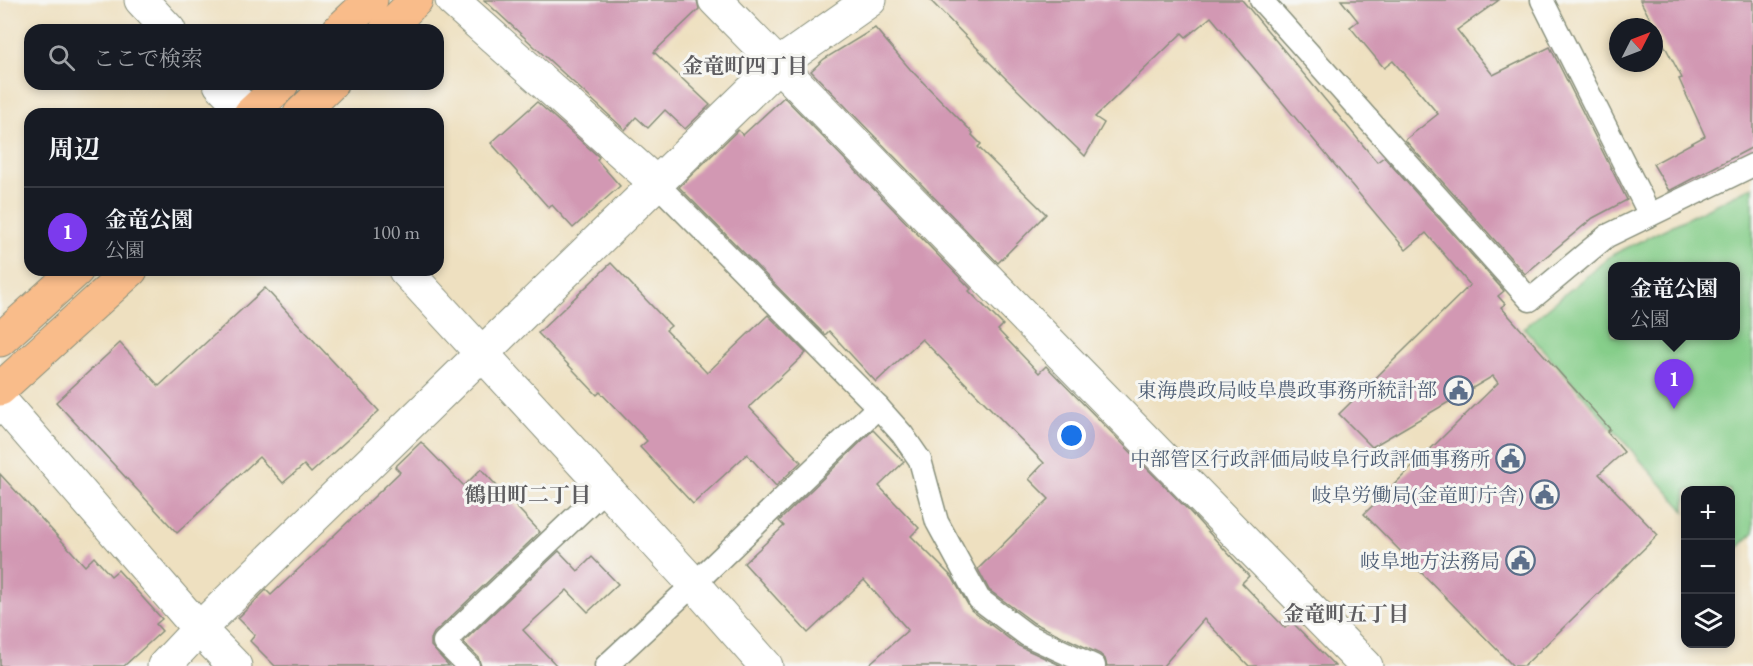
<!DOCTYPE html>
<html lang="ja">
<head>
<meta charset="utf-8">
<style>
	:root { --surface:#171b24; --page:#242831; --text:#f1f3f6; --muted:#9ea1a6; --line:#363941; --accent:#7c3aed }
	body { margin:0; font-family:"EB Garamond","Noto Serif JP",serif; background:var(--page); color:var(--text) }
	.controls { position:absolute; right:18px; bottom:18px; display:grid; overflow:hidden; border-radius:12px; box-shadow:0 3px 9px #0003 }
	.controls button { width:54px; height:54px; display:grid; place-items:center; padding:0; border:0; border-bottom:2px solid var(--line); background:var(--surface); color:var(--text); font:30px sans-serif }
	.compass { position:absolute; left:1609px; top:18px; width:54px; height:54px; border-radius:50%; background:var(--surface); box-shadow:0 3px 9px #0003; rotate:48deg }
	.you { position:absolute; left:1072px; top:436px; width:21px; height:21px; margin:-15px; border:4px solid #fff; border-radius:50%; background:#1a73e8; box-shadow:0 0 0 9px #1a73e833 }
	.badge { display:grid; place-items:center; width:39px; height:39px; border-radius:50%; background:var(--accent); color:#fff; font-size:20px; font-weight:700 }
	.pin { position:absolute; translate:-50% -50px; filter:drop-shadow(0 2px 3px #0008) }
	.pin::after { content:''; position:absolute; top:32px; width:21px; height:18px; background:inherit; clip-path:polygon(0 0,100% 0,50% 100%) }
	.popup { position:absolute; left:1608px; top:262px; width:132px; height:78px; box-sizing:border-box; display:grid; place-content:center; border-radius:12px; background:var(--surface); filter:drop-shadow(0 2px 4px #0005); font-size:20px; white-space:nowrap; color:var(--muted) }
	.popup b { font-size:22px; color:var(--text) }
	.popup::after { content:''; position:absolute; left:50%; top:100%; margin-left:-12px; border:12px solid transparent; border-top-color:var(--surface) }
	.list { margin:0; padding:0; list-style:none }
	h2 { display:flex; justify-content:space-between; align-items:center; height:78px; margin:0; padding:0 24px; font-size:26px }
	h2 small { font-size:20px; font-weight:400; color:var(--muted) }
	.list li { display:grid; grid-template-columns:39px 1fr auto; gap:18px; align-items:center; box-sizing:border-box; height:90px; padding:0 24px; border-top:2px solid var(--line) }
	.list b { display:block; font-size:22px; white-space:nowrap }
	.list p { margin:0; font-size:20px; white-space:nowrap; color:var(--muted) }
	.list em { font-size:20px; font-style:normal; color:var(--muted) }
	.icon { flex:none; width:33px; height:33px; fill:none; stroke:currentColor; stroke-width:2; stroke-linecap:round; stroke-linejoin:round }
	.map { position:relative; flex:none; width:1753px; height:666px; overflow:hidden }
	.search { position:absolute; background:var(--surface); box-shadow:0 3px 9px #0003; left:24px; top:24px; width:420px; height:66px; display:flex; align-items:center; gap:15px; box-sizing:border-box; padding:0 21px; border-radius:18px; color:var(--muted); font-size:22px }
	.panel { position:absolute; background:var(--surface); box-shadow:0 3px 9px #0003; left:24px; top:108px; width:420px; height:168px; border-radius:18px }
	.map>svg:first-child { display:block }
	.green { fill:#86ce8a; stroke:#52865f; stroke-width:1.5; fill-rule:evenodd }
	.building { fill:#d298b3 }
	.lines { fill:none; stroke-linecap:round; stroke-linejoin:round }
	.service-casing { stroke:#868e7a; stroke-width:25 }
	.minor-casing { stroke:#868e7a; stroke-width:35 }
	.tertiary-casing { stroke:#868e7a; stroke-width:35 }
	.primary-casing { stroke:#868e7a; stroke-width:35 }
	.service { stroke:#fff; stroke-width:22 }
	.minor { stroke:#fff; stroke-width:33 }
	.tertiary { stroke:#fff; stroke-width:33 }
	.primary { stroke:#f9bc8a; stroke-width:33 }
	.labels { text-anchor:middle; stroke-width:6; stroke-linejoin:round; paint-order:stroke }
	.service-label { font-size:20px; fill:#4e5e75; stroke:#f6f6f2; text-anchor:end }
	.neighbourhood-label { font-size:21px; font-weight:bold; fill:#5e5d60; stroke:#f6f6f2 }
</style>
</head>
<body>
<div class="map">
<svg width="1753" height="666" viewBox="0 0 1753 666">
	<rect width="100%" height="100%" fill="#f6f6f2"/>
	<filter id="ink" filterUnits="userSpaceOnUse"><feTurbulence type="fractalNoise" baseFrequency=".0167" numOctaves="2"/><feDisplacementMap in="SourceGraphic" scale="12" xChannelSelector="R" yChannelSelector="G"/><feConvolveMatrix kernelMatrix="1 2 1 2 8 2 1 2 1" color-interpolation-filters="sRGB"/></filter>
	<filter id="wash" filterUnits="userSpaceOnUse"><feTurbulence type="fractalNoise" baseFrequency=".008" numOctaves="4" result="noise"/><feDisplacementMap in="SourceGraphic" scale="24" xChannelSelector="R" yChannelSelector="G"/><feGaussianBlur stdDeviation="1.35" result="paint"/><feColorMatrix in="noise" values="0 0 0 0 0 0 0 0 0 0 0 0 0 0 0 0 0 1.4 0 .05"/><feComposite in="paint" operator="in"/></filter>
	<g filter="url(#wash)">
		<rect width="100%" height="100%" fill="#eee0c0"/>
		<path class="green" d="M1753,186v347l-22,22 -1,-65h-44l-1,21 -161,-183 88,-73zM1612,266h124v70h-124z"/>
		<g id="blocks">
			<g class="building">
				<path d="M484,0h213l2,9 -45,43 56,53 -25,24 -20,-19 -17,18 -12,-11 -11,13z"/>
				<path d="M930,0h312l135,162 7,-5 120,134 -6,5 7,8 -4,3 109,122 -3,3 17,20 -25,22 59,61 -134,131h-11l-149,-152 134,-131 -5,-7 -121,71 -33,-33 131,-129 -44,-52 -20,17 -195,-233 -25,20 -4,-4 -87,84 9,6 -19,33 -99,-97 1,-1z"/>
				<path d="M1341,0h158l-42,30 36,45 57,-28 77,153 -34,18 -68,56 -120,-134 33,-26 -45,-53 -9,7 -34,-41 8,-6z"/>
				<path d="M1640,0h113v147l-84,44 -16,-27 52,-28 -26,-57 3,-1z"/>
				<path d="M875,28l35,41 63,64 -1,2 9,9 -3,3 68,67 -48,49 -187,-192 13,-12z"/>
				<path d="M784,97l187,192 -2,2 34,34 -5,5 41,43 7,-7 143,145 60,65 -7,7 43,45 7,-6 43,44h-86l-45,-47 -41,47h-56l-2,-7 -5,-5 -66,-31 -45,-33 -11,-21 71,-70 -20,-20 15,-16 -122,-124 -46,43 -47,-51 -4,4 -146,-148 59,-57 5,5z"/>
				<path d="M537,102l62,55 -2,3 23,26 -47,42 -21,-23 -3,3 -58,-65z"/>
				<path d="M611,263l60,63 -5,4 41,43 61,-58 38,38 -57,54 52,55 -25,24 -29,-32 -54,50 -53,-57 7,-6 -47,-49 -3,3 -59,-62z"/>
				<path d="M265,288l114,123 -68,62 -7,-8 -21,18 -24,-26 -82,76 -121,-131 64,-59 39,43z"/>
				<path d="M873,430l31,32 -25,24 40,42 -8,8 41,41 19,33 48,36 43,20h-195l41,-36 -44,-50 -56,53 -64,-70 40,-37 -5,-5z"/>
				<path d="M421,442l43,44 17,-17 59,63 -106,101 -3,6v7l18,20h-174l-25,-25 5,-6 -17,-17 28,-28 5,5 56,-53 73,-70 -5,-5z"/>
				<path d="M0,474l85,92 9,-9 17,19 7,-6 44,49 -6,5 6,7 -38,35h-124z"/>
				<path d="M559,551l19,20 14,-14 26,27 -30,28 -21,-22 -44,40 34,36h-76l-3,-9 -15,-15z"/>
			</g>
		</g>
	</g>
	<g filter="url(#ink)">
		<use href="#blocks" fill-opacity="0" stroke="#868e7a" stroke-width="1.5"/>
		<g class="lines">
			<defs>
				<g id="service">
					<path d="M1261,0l269,300 77,-64 146,-71"/>
					<path d="M1542,0l108,215"/>
					<path d="M657,184l221,223 24,27 18,26 17,62 42,77 48,36 67,31"/>
					<path d="M468,666l-24,-24 162,-154"/>
					<path d="M606,666l88,-82 184,-177"/>
				</g>
				<g id="minor">
					<path d="M452,0l205,184"/>
					<path d="M715,0l651,666"/>
					<path d="M0,400l199,229 36,37"/>
					<path d="M164,666l35,-37 580,-565 91,-64"/>
				</g>
				<g id="tertiary">
					<path d="M141,0l28,30"/>
					<path d="M220,84l29,30"/>
					<path d="M405,270l289,314 72,82"/>
				</g>
				<g id="primary">
					<path d="M339,30l32,-30"/>
					<path d="M386,30l30,-30"/>
					<path d="M250,114l32,-30"/>
					<path d="M300,114l31,-30"/>
					<path d="M0,340l77,-70"/>
					<path d="M0,389l131,-119"/>
				</g>
			</defs>
			<use href="#service" class="service-casing"/>
			<use href="#minor" class="minor-casing"/>
			<use href="#tertiary" class="tertiary-casing"/>
			<use href="#primary" class="primary-casing"/>
			<use href="#service" class="service"/>
			<use href="#minor" class="minor"/>
			<use href="#tertiary" class="tertiary"/>
			<use href="#primary" class="primary"/>
		</g>
	</g>
	<defs>
		<symbol id="civic-ring" viewBox="-11 -11 22 22"><circle r="9.5" fill="#f6f6f2" stroke="#5c6f8a" stroke-width="1.5"/><path d="M-.6-6.5H3V-4.5H.6V-3L4-1V1h2V6H-6V1h2V-1L-.6-3ZM-1.2 2.5V6h2.4V2.5Z" fill="#5c6f8a"/></symbol>
	</defs>
	<g fill-rule="evenodd">
		<use href="#civic-ring" x="1442" y="374" width="33" height="33"/>
		<use href="#civic-ring" x="1494" y="442" width="33" height="33"/>
		<use href="#civic-ring" x="1528" y="478" width="33" height="33"/>
		<use href="#civic-ring" x="1504" y="544" width="33" height="33"/>
	</g>
	<g class="labels">
		<g class="service-label">
			<text x="1437" y="397">東海農政局岐阜農政事務所統計部</text>
			<text x="1490" y="466">中部管区行政評価局岐阜行政評価事務所</text>
			<text x="1524" y="502">岐阜労働局(金竜町庁舎)</text>
			<text x="1500" y="568">岐阜地方法務局</text>
		</g>
		<g class="neighbourhood-label">
			<text x="745" y="73">金竜町四丁目</text>
			<text x="528" y="502">鶴田町二丁目</text>
			<text x="1346" y="621">金竜町五丁目</text>
		</g>
	</g>
</svg>
<div class="controls">
<button>+</button>
<button>−</button>
<button><svg class="icon" aria-label="layers" viewBox="0 0 24 24"><path d="M12 4l9 5-9 5-9-5zM3 14l9 5 9-5"/></svg></button>
</div>
<svg class="compass" viewBox="-18 -18 36 36"><path d="M0-13l5 13h-10z" fill="#e53935"/><path d="M0 13l5-13h-10z" fill="#9ea1a6"/></svg>
<div class="you"></div>
<div class="pin badge" style="left:1674px;top:409px">1</div>
<div class="popup"><b>金竜公園</b>公園</div>
<div class="search"><svg class="icon" aria-label="search" viewBox="0 0 24 24"><circle cx="10" cy="10" r="6"/><path d="M15 15l6 6"/></svg>ここで検索</div>
<section class="panel">
<h2>周辺<small></small></h2>
<ul class="list">
<li><span class="badge">1</span><div><b>金竜公園</b><p>公園</p></div><em>100 m</em></li>
</ul>
</section>
</div>
</body>
</html>
